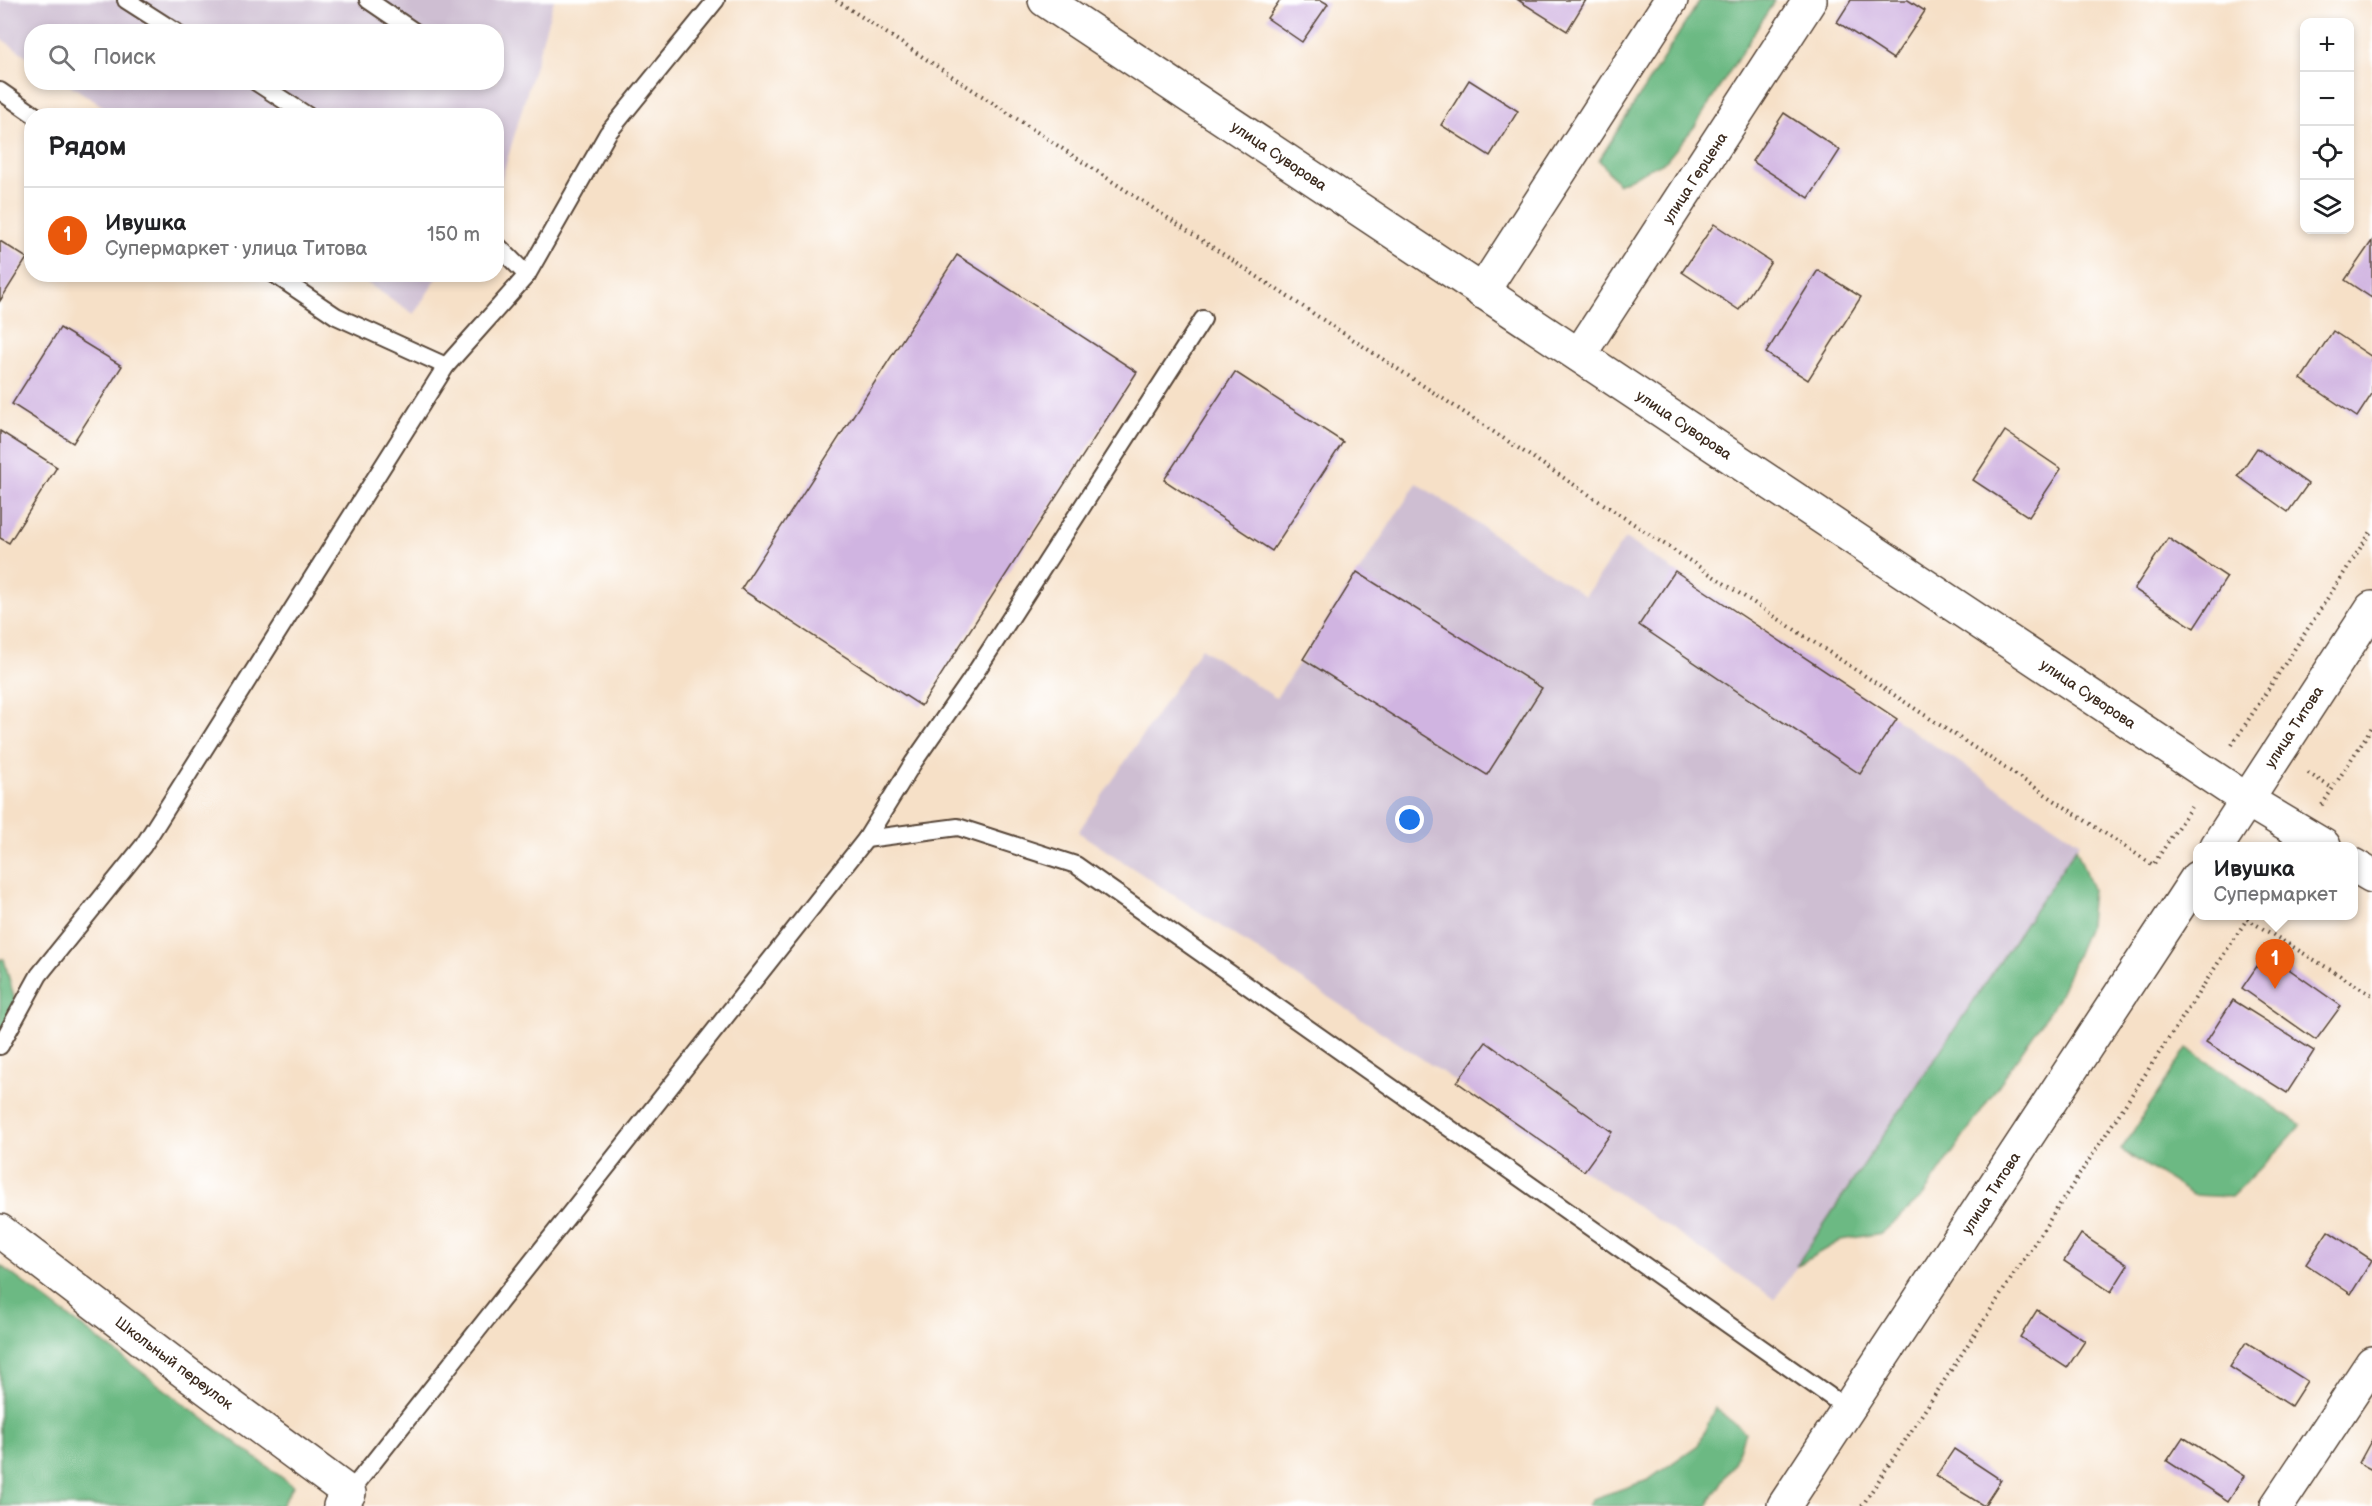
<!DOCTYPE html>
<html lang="ru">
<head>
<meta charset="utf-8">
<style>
	:root { --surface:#fff; --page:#f2f2f2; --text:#202124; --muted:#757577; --line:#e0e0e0; --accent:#ea580c }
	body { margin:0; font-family:"Balsamiq Sans",sans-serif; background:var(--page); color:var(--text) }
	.controls { position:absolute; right:18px; top:18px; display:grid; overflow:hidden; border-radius:12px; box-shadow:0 3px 9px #0003 }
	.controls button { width:54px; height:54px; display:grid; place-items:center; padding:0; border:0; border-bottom:2px solid var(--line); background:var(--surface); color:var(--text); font:30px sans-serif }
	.you { position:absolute; left:1410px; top:820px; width:21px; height:21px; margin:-15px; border:4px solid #fff; border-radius:50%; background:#1a73e8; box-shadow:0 0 0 9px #1a73e833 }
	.badge { display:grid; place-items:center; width:39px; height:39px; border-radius:50%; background:var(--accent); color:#fff; font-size:20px; font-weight:700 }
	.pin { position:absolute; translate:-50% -50px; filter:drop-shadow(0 2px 3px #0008) }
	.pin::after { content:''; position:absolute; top:32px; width:21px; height:18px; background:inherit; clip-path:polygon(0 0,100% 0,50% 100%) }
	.popup { position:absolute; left:2193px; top:842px; width:165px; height:78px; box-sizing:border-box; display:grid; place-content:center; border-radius:12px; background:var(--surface); filter:drop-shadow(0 2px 4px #0005); font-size:20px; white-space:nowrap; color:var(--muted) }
	.popup b { font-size:22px; color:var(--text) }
	.popup::after { content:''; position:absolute; left:50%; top:100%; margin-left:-12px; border:12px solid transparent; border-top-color:var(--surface) }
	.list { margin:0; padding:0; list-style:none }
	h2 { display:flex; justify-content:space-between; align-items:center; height:78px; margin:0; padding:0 24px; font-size:26px }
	h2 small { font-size:20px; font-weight:400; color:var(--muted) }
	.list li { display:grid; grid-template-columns:39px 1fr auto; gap:18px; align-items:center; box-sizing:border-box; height:96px; padding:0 24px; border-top:2px solid var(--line) }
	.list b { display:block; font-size:22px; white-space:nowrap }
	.list p { margin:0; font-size:20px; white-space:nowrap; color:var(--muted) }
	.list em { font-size:20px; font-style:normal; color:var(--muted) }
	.icon { flex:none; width:33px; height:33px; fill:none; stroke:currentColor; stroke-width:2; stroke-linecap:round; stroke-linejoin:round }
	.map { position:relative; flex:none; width:2372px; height:1506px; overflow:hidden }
	.search { position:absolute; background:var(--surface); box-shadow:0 3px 9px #0003; left:24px; top:24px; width:480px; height:66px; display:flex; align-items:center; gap:15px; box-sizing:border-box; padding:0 21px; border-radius:24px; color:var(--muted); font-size:22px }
	.panel { position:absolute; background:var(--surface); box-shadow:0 3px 9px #0003; left:24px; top:108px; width:480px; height:174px; border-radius:24px }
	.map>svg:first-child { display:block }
	.industrial { fill:#cebed2 }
	.forest { fill:#6cb983; stroke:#547250; stroke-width:1.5 }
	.building { fill:#d0b4e1 }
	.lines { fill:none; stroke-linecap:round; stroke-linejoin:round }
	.service-casing { stroke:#574537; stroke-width:20 }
	.minor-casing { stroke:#574537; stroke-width:36 }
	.tertiary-casing { stroke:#574537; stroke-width:36 }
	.secondary-casing { stroke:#574537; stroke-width:36 }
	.path { stroke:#574537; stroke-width:4; stroke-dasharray:1.5 4.5; stroke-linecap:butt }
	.service { stroke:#fff; stroke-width:16 }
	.minor { stroke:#fff; stroke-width:33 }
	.tertiary { stroke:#fff; stroke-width:33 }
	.secondary { stroke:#fff; stroke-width:33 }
	.labels { text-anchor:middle; stroke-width:5; stroke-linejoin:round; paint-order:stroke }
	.street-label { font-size:15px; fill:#3b2a1e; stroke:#fff }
</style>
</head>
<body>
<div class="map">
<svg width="2372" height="1506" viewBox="0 0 2372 1506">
	<rect width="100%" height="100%" fill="#fff"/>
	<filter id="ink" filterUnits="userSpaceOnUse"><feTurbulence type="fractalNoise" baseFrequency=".0167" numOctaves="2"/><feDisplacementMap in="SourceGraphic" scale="12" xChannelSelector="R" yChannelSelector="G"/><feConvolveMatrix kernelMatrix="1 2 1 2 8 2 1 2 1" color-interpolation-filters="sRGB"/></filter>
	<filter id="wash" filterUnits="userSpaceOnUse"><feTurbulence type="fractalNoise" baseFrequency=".008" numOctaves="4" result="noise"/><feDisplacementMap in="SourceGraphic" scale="24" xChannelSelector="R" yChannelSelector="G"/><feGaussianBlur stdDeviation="1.35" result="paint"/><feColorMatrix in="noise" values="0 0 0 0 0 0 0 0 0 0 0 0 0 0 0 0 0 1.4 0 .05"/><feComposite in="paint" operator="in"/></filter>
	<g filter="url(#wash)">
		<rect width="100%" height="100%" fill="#f6e0c7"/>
		<g class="industrial">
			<path d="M0,0h554l-53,181 -4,7 -1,-72 -380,-1 -49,-32 429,-1v-50h-464l-1,27 -31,-21z"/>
			<path d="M355,275h84l-25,39z"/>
			<path d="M1417,483l168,113 40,-58 455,305 -305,456 -191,-128 -127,-89 -379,-250 123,-184 75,50z"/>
		</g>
		<g class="forest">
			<path d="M1700,0h75l-80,126 -29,35 -48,23 -19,-24z"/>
			<path d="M2076,848l16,41 -3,35 -30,73 -136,199 -41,37 -41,7 -45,26z"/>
			<path d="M0,959h4l12,46 -16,40z"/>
			<path d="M2187,1048l114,77 -25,28 -45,44 -38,-2 -72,-45z"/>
			<path d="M0,1265l293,221 -12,20h-281z"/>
			<path d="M1715,1408l30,24 -10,29 -28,45h-119l4,-7 56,-19 50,-35z"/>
		</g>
		<g id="blocks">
			<g class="building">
				<path d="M1280,0h41l7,4 -26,38 -35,-24z"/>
				<path d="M1518,0h68l-19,31z"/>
				<path d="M1851,0h57l17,11 -32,48 -56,-37z"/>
				<path d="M1469,80l49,31 -28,45 -49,-31z"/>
				<path d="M1784,113l56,37 -31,48 -57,-37z"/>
				<path d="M1714,224l57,38 -32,48 -57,-38z"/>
				<path d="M0,241l27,17 -27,43z"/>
				<path d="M2372,241v57l-27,-18z"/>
				<path d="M957,255l180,117 -216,334 -180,-117z"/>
				<path d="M1818,270l43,27 -53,83 -42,-27z"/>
				<path d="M60,328l62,38 -49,77 -61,-39z"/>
				<path d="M2333,331l39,26v37l-15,23 -56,-38z"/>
				<path d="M1235,372l108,70 -71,109 -108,-71z"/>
				<path d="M0,431l57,36 -48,76 -9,-5z"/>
				<path d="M2005,431l56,38 -32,48 -56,-37z"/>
				<path d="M2257,448l51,36 -20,28 -50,-36z"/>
				<path d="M2168,538l59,39 -33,51 -60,-39z"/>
				<path d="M1675,571l222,148 -37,55 -221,-149z"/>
				<path d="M1357,572l185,116 -55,87 -184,-116z"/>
				<path d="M2266,953l75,53 -25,34 -74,-52z"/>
				<path d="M2233,1000l81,51 -27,42 -81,-51z"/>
				<path d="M1486,1042l126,90 -28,39 -127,-89z"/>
				<path d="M2328,1231l44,29 -21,34 -45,-30z"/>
				<path d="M2081,1234l47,31 -17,27 -47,-31z"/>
				<path d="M2037,1310l48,31 -18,27 -47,-31z"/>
				<path d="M2246,1342l61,39 -16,25 -61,-39z"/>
				<path d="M2183,1437l61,39 -16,25 -61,-40z"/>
				<path d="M2372,1439v31l-13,-7z"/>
				<path d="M1954,1449l47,31 -17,26 -48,-30z"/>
			</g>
		</g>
	</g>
	<g filter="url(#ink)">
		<use href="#blocks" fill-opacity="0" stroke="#574537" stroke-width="1.5"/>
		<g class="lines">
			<defs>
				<g id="service">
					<path d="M126,0l50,32"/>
					<path d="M368,0l47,32"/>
					<path d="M256,82l52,34"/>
					<path d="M0,91l36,25"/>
					<path d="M496,244l31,31"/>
					<path d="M274,274l62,42 110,50"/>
					<path d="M1203,319l-233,362 -57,82 -47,76 92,-12 118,38 772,544"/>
					<path d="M0,1046l39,-71 104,-129 303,-480 81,-91 81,-142 108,-133"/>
					<path d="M349,1493l517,-654"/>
				</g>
				<g id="minor">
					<path d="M1482,292l189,-292"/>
					<path d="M1579,355l231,-355"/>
					<path d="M2247,800l77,46"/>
					<path d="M2353,865l19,11"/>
					<path d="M0,1231l186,142 163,120 -9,13"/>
					<path d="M2277,1506l95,-143"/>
				</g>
				<path id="tertiary" d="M1045,0l1202,800"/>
				<g id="secondary">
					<path d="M2217,846l155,-238"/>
					<path d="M1784,1506l413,-628"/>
				</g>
			</defs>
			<use href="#service" class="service-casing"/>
			<use href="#minor" class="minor-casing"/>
			<use href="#tertiary" class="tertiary-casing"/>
			<use href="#secondary" class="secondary-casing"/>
			<g class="path">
				<path d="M836,0l1317,865 38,-58"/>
				<path d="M2232,745l140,-215"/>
				<path d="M2308,773l24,15"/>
				<path d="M2322,805l50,-78"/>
				<path d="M2247,919l125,76"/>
				<path d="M1862,1506l387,-590"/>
			</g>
			<use href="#service" class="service"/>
			<use href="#minor" class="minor"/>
			<use href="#tertiary" class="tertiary"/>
			<use href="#secondary" class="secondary"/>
		</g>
	</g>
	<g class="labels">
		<g class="street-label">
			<text transform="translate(1279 156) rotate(34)" y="5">улица Суворова</text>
			<text transform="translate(1695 178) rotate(-57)" y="5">улица Герцена</text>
			<text transform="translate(1684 425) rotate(34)" y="5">улица Суворова</text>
			<text transform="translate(2088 694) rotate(34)" y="5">улица Суворова</text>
			<text transform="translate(2294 727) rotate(-57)" y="5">улица Титова</text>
			<text transform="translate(1991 1193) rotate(-57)" y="5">улица Титова</text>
			<text transform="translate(174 1363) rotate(37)" y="5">Школьный переулок</text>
		</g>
	</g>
</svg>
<div class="controls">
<button>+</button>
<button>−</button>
<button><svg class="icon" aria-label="locate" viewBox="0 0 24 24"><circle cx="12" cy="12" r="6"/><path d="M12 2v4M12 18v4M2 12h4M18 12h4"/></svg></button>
<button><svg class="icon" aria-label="layers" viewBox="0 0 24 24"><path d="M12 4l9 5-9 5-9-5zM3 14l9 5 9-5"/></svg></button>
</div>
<div class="you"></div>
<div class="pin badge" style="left:2275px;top:989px">1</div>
<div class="popup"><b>Ивушка</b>Супермаркет</div>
<div class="search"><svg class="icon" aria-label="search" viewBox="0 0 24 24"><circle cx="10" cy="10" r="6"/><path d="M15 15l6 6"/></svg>Поиск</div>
<section class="panel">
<h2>Рядом<small></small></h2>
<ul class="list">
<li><span class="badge">1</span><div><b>Ивушка</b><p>Супермаркет · улица Титова</p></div><em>150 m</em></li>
</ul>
</section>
</div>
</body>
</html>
